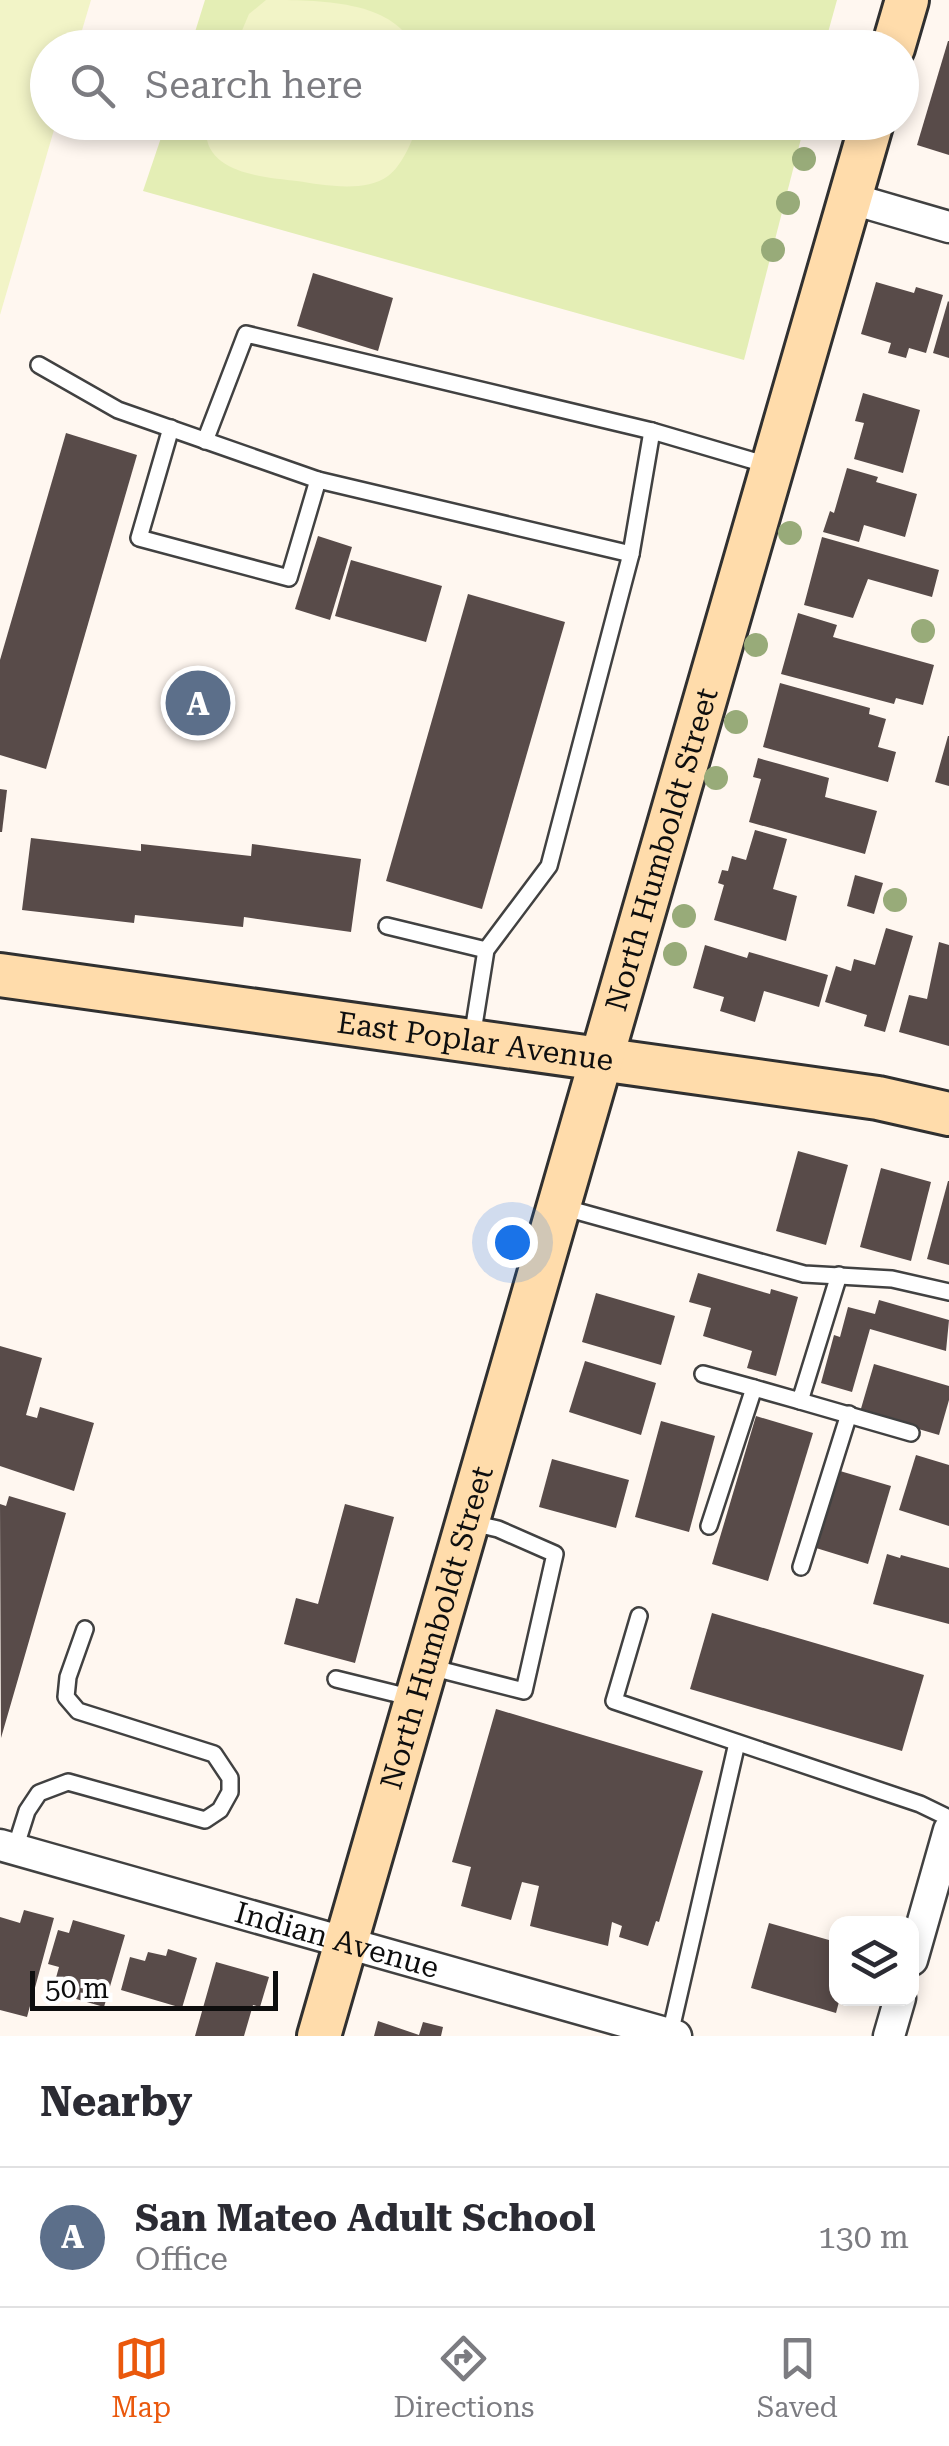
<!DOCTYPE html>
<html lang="en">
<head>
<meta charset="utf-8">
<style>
	:root { --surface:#fff; --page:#f7f7f7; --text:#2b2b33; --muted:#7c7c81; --line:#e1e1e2; --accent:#ea580c }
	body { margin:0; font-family:"Roboto Serif",serif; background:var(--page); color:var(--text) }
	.controls { position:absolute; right:30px; bottom:30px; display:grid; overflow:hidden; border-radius:20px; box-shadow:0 5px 15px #0003 }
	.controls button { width:90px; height:90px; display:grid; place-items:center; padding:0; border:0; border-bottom:2px solid var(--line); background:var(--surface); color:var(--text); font:50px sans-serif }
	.scale { position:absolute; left:30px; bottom:25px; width:248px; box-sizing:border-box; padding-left:10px; border:5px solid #0e0e0e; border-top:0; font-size:28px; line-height:35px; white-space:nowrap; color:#0e0e0e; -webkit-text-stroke:8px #fff; paint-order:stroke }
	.you { position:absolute; left:512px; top:1242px; width:35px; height:35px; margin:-25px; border:8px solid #fff; border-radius:50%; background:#1a73e8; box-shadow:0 0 0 15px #1a73e833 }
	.badge { display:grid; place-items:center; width:65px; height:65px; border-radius:50%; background:var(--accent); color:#fff; font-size:32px; font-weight:700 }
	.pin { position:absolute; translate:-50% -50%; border:5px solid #fff; box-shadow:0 2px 10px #0006 }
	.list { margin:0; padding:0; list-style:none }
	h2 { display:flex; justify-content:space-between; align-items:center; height:130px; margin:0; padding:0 40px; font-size:42px }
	h2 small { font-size:32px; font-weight:400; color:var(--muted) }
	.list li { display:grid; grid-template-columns:65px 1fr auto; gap:30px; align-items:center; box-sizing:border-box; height:140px; padding:0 40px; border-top:2px solid var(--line) }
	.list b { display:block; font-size:38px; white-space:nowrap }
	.list p { margin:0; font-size:32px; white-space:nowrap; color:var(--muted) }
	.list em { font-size:32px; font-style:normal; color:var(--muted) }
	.icon { flex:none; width:55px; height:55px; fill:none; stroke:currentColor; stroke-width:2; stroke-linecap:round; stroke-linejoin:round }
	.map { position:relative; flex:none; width:949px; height:2036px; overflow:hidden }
	.search { position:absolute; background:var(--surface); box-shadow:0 5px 15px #0003; left:30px; right:30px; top:30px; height:110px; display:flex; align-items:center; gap:25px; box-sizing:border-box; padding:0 35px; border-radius:55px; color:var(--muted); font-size:38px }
	.sheet { height:270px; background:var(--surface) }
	nav { display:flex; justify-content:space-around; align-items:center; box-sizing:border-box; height:140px; border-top:2px solid var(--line); background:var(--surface); font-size:28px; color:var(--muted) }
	nav a { display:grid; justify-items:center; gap:5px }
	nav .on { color:var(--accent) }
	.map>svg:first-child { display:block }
	.green { fill:#e4eeb5 }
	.pitch { fill:#f2f4c7 }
	.building { fill:#584b49 }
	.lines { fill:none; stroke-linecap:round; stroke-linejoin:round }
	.lane-casing { stroke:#414141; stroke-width:20 }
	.street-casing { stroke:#414141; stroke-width:35 }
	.secondary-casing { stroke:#303030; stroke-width:48 }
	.lane { stroke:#fff; stroke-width:15 }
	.street { stroke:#fff; stroke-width:30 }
	.secondary { stroke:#ffdcab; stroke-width:42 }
	.tree { fill:#98ab79 }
	.labels { text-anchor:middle; stroke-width:10; stroke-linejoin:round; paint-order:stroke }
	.street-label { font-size:30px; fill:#0e0e0e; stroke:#fff }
</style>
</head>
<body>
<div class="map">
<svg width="949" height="2036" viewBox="0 0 949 2036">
	<rect width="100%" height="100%" fill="#fff7f0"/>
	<g class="green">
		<path d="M205,0h632l-13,47 -634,1z"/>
		<path d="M166,123h639l-61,237 -601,-169z"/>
	</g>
	<g class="pitch">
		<path d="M0,0h91l-14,47 -29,1v74l8,1 -56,192z"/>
		<path d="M266,0c53,0 126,0 148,47h-179l14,-33z"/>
		<path d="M207,122h211v1c-5,16 -15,42 -30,53 -23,17 -65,9 -91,5 -34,-4 -99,-8 -90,-59z"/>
	</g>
	<g class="building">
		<path d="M948,41h1v114l-32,-10z"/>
		<path d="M313,273l80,25 -15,53 -81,-25z"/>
		<path d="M876,282l38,11 2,-6 27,8 -17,58 -17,-5 -3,10 -18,-5 3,-10 -30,-9z"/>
		<path d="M948,301l1,1v56l-16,-5z"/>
		<path d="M863,393l57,17 -17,63 -49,-14 10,-36 -9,-2z"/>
		<path d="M66,433l71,22 -91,314 -46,-14v-95z"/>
		<path d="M847,468l31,9 -2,5 41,12 -12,43 -41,-12 -5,17 -36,-10 7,-21 4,2z"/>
		<path d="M318,536l34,11 -22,73 -35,-11z"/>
		<path d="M822,537l117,33 -7,27 -64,-18 -15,39 -49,-13z"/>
		<path d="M351,560l91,26 -16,56 -91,-26z"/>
		<path d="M468,594l97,28 -83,287 -96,-28z"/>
		<path d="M798,613l39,12 -4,12 101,28 -11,40 -27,-7 -2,6 -113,-30z"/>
		<path d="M780,683l90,25 -1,6 17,5 -8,28 18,5 -8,30 -125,-35z"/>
		<path d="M948,736h1v50l-14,-4z"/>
		<path d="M758,758l71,20 -4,19 52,14 -12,43 -116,-32 12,-43 -8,-2z"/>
		<path d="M0,789l7,1 -5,42h-2z"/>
		<path d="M755,830l32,9 -14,50 24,7 -11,45 -72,-21 10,-35 -6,-2 4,-13 6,1 4,-15 14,4z"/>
		<path d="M31,838l110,13v-7l110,12 1,-12 109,15 -10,73 -107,-15 -1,10 -108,-12 -1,8 -112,-13z"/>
		<path d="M855,875l28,8 -9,31 -27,-8z"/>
		<path d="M886,928l27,8 -28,96 -21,-6 3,-11 -42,-13 11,-36 15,5 3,-12 21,6z"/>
		<path d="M939,942l10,3v101l-50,-14 10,-37 18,4z"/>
		<path d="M705,945l42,13 2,-6 79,23 -9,32 -55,-16 -9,31 -35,-11 4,-14 -31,-9z"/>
		<path d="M798,1151l50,14 -22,80 -50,-14z"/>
		<path d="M881,1168l50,14 -20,79 -51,-14z"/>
		<path d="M948,1181h1v84l-22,-6z"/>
		<path d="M698,1273l72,21 1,-5 27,8 -22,79 -29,-8 5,-17 -49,-15 8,-28 -22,-6z"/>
		<path d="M596,1293l79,23 -14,49 -79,-23z"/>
		<path d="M879,1300l70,20 -3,31 -76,-22 -18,63 -31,-9 13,-48 6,2 8,-30 27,7z"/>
		<path d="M0,1346l42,12 -16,57 11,3 3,-11 54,16 -20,68 -74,-25z"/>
		<path d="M585,1361l71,22 -15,52 -72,-23z"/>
		<path d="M874,1364l75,22v14l-10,35 -79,-23z"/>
		<path d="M756,1416l57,17 -45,148 -56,-17z"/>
		<path d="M661,1421l54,15 -26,96 -54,-15z"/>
		<path d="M916,1455l33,10v61l-50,-16z"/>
		<path d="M552,1459l77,21 -13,48 -77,-21z"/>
		<path d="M840,1471l51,15 -23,78 -52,-16z"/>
		<path d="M9,1496l57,17 -65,225 -1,-234 6,2z"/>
		<path d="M345,1504l49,13 -39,146 -71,-19 12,-46 22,6z"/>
		<path d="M887,1554l13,4 1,-3 48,13v56l-76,-20z"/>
		<path d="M712,1613l212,62 -22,76 -212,-62z"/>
		<path d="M496,1709l207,62 -44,151 -3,-1 -8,25 -29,-9 3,-11 -10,-4 -4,24 -78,-20 9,-40 -17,-4 -11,38 -50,-14 10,-39 -19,-5z"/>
		<path d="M24,1910l30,8 -27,99 -27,-7v-93l20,6z"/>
		<path d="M73,1920l52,15 -21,72 -52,-15 7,-25 -11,-3 10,-34 11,3z"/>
		<path d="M769,1923l67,19v56h4l-4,15 -85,-25z"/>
		<path d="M168,1949l29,9 -15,50 -61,-18 9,-33 15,4 3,-9 18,4z"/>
		<path d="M216,1962l53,15 -9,30 -7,-2 -9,31h-49z"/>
		<path d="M378,2021l41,14 4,-13 20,5 -2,9h-67z"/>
	</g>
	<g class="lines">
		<defs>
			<g id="lane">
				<path d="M39,365l79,45 200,70 313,74 -82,312 -63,84 -14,88"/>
				<path d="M171,428l-32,110 150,40 29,-98"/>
				<path d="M205,441l41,-107 406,97"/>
				<path d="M631,554l21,-123 116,34"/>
				<path d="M387,926l99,24"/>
				<path d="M562,1207l242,67 88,5 57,13"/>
				<path d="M703,1374l51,14"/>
				<path d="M800,1401l111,32"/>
				<path d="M709,1526l45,-138 46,13 39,-126"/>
				<path d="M801,1567l48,-153"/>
				<path d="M639,1616l-25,85 306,103 29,14"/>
				<path d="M430,1667l94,24 31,-137 -57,-25 -26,-6"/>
				<path d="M336,1679l77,19"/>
				<path d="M15,1849l12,-38 12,-18 29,-11 137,38 15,-10 10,-18v-14l-16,-24 -136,-43 -12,-14 2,-20 17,-48"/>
				<path d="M670,2034l67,-291"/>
			</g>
			<g id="street">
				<path d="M849,198l100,29"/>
				<path id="s1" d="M0,1845l676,191"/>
				<path d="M912,1960l37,-130"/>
				<path d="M889,2036l11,-38"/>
			</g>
			<g id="secondary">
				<path d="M893,48l14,-48"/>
				<path id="s2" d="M0,975l878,123 71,16"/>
				<path id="s3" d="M319,2036l553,-1914"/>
			</g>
		</defs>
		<use href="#lane" class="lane-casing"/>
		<use href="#street" class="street-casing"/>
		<use href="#secondary" class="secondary-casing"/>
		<use href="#lane" class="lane"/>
		<use href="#street" class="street"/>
		<use href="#secondary" class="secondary"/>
	</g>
	<g class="tree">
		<circle cx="804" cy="159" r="12"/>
		<circle cx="788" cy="203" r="12"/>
		<circle cx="773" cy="250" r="12"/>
		<circle cx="790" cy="533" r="12"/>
		<circle cx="923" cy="631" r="12"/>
		<circle cx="756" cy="645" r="12"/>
		<circle cx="736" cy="722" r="12"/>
		<circle cx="716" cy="778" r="12"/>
		<circle cx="895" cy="900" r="12"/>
		<circle cx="684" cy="916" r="12"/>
		<circle cx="675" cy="954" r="12"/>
	</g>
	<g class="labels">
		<g class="street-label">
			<text dy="10" stroke="none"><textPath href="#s3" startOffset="1235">North Humboldt Street</textPath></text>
			<text dy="10" stroke="none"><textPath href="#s2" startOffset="480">East Poplar Avenue</textPath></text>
			<text dy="10" stroke="none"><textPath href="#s3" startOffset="425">North Humboldt Street</textPath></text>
			<text dy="10" stroke="none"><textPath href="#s1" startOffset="350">Indian Avenue</textPath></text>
		</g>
	</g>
</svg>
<div class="controls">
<button><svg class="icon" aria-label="layers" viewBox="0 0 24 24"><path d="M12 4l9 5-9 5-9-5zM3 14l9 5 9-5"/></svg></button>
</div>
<div class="scale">50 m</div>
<div class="you"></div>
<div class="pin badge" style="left:198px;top:703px;background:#5c6f8a">A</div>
<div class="search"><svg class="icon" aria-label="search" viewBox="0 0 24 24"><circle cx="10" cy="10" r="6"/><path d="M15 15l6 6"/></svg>Search here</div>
</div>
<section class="sheet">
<h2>Nearby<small></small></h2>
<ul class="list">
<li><span class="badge" style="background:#5c6f8a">A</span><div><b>San Mateo Adult School</b><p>Office</p></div><em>130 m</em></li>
</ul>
</section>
<nav>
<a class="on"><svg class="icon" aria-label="map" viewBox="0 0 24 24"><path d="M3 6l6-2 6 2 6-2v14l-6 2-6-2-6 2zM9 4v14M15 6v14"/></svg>Map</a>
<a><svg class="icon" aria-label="directions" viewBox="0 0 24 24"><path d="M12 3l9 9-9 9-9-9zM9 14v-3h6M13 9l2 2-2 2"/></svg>Directions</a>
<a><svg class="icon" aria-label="saved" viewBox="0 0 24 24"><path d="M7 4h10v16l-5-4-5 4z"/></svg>Saved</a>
</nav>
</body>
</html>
